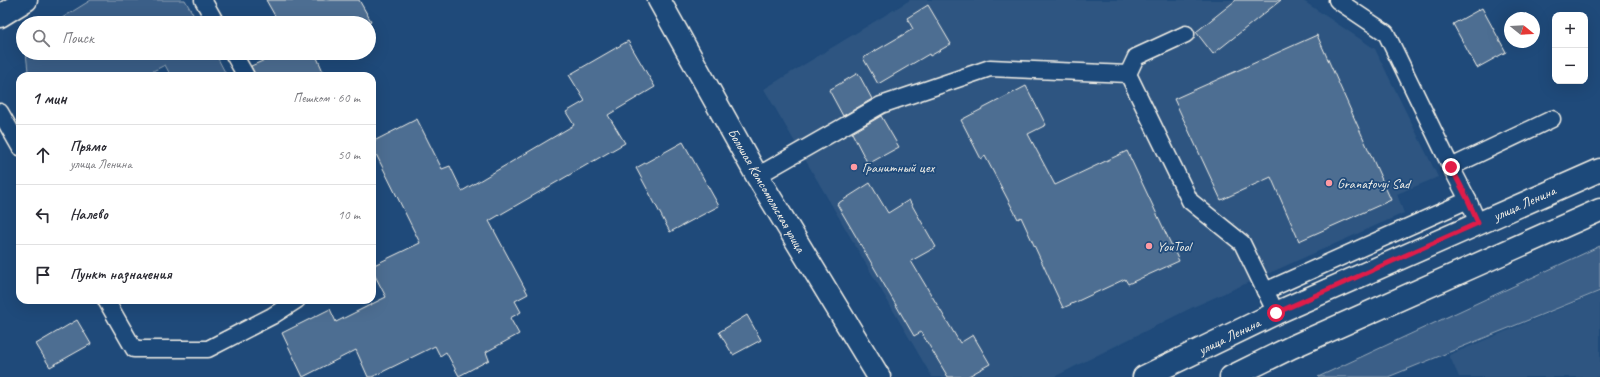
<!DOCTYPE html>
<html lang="ru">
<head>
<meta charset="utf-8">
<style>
	:root { --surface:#fff; --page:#f7f7f7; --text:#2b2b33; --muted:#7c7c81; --line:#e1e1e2 }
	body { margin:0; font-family:Caveat,sans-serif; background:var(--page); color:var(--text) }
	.controls { position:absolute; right:12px; top:12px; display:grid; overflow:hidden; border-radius:8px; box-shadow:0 4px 16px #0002 }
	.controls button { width:36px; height:36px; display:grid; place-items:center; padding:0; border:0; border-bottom:1px solid var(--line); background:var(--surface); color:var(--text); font:20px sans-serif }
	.compass { position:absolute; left:1504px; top:12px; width:36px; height:36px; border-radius:50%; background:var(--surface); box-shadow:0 4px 16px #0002; rotate:108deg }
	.stop { position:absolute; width:12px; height:12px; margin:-9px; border:3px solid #e11d48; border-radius:50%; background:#fff }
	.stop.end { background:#e11d48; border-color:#fff; box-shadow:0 1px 4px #0008 }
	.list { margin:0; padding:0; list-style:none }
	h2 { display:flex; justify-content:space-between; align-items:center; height:52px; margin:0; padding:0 16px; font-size:17px }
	h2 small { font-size:13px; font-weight:400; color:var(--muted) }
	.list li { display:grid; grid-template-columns:26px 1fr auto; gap:12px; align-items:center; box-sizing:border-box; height:60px; padding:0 16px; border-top:1px solid var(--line) }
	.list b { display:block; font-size:15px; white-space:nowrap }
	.list p { margin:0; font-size:13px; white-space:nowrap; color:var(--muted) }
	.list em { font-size:13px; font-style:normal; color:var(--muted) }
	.icon { flex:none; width:22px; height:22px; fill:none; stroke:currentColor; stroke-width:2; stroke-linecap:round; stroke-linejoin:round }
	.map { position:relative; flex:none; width:1600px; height:377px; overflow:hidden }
	.search { position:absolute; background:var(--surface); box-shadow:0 4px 16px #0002; left:16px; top:16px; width:360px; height:44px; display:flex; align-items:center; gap:10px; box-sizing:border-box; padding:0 14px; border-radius:22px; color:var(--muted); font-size:15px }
	.panel { position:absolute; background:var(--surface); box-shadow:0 4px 16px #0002; left:16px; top:72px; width:360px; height:232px; border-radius:12px }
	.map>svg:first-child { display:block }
	.built { fill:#2d5581 }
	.green { fill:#3a5f88; stroke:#97a8b8 }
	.building { fill:#4d6e92; stroke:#f4f1e8 }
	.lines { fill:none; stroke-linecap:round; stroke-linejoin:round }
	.service-casing { stroke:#f4f1e8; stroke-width:19 }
	.minor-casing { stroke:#f4f1e8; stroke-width:25 }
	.primary-casing { stroke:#f4f1e8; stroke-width:25 }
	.service { stroke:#1f4a7a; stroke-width:16 }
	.minor { stroke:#1f4a7a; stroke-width:22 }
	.primary { stroke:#1f4a7a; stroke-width:22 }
	.route { stroke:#e11d48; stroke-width:5 }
	.poi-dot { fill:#ff9aa2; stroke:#1f4a7a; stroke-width:1.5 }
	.labels { text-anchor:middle; stroke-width:3.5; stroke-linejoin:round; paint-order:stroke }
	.poi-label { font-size:14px; fill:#f4f1e8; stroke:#1f4a7a; text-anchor:start }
	.street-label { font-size:14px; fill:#f4f1e8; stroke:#1f4a7a }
</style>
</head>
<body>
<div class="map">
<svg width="1600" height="377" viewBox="0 0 1600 377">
	<rect width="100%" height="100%" fill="#1f4a7a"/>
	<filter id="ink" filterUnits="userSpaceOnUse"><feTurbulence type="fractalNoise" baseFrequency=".025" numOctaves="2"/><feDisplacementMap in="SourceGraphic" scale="8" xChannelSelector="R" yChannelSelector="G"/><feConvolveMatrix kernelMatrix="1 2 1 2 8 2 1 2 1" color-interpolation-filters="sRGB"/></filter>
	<g filter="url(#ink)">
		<g class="built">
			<path d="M910,0h392l73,49 63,128 -41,17 7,19 -213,95 -137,69h-122l-168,-288z"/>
			<path d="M1600,292v85h-141l-10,-22z"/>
		</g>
		<g class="green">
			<path d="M91,0h94l13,23h-144z"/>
			<path d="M26,53h189l12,23h-56l-6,-11 -22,11h-107l-8,-5z"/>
			<path d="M1600,246v45l-212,86h-70z"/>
		</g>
		<g class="building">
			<path d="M266,0h93l12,21 -4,2h-88z"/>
			<path d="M1236,0h45l-68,54 -17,-22z"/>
			<path d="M928,5l23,39 -21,12 -1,-2 -51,30 -15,-26 50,-29 -6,-11z"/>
			<path d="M1482,8l24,44 -29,16 -24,-44z"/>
			<path d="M1317,35l74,165 -92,41 -28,-64 -50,23 -47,-101z"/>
			<path d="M628,41l27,46 -47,28 17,28 -136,78 39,73 -13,7 6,11 -11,6 9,16 -33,18 3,8 -30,16 -13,-24 -6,4 -5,-10 -63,31h-4l-12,-27 -53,27 -21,-44 48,-24 6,13 50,-25 -14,-27v-4l48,-23 -48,-97v-4l45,-23 25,50 8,-3 12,25 112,-66 -8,-13 19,-11 -16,-26z"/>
			<path d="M281,53h34l10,23h-70l-4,-10z"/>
			<path d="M858,73l14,26 -29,17 -14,-26z"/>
			<path d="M1026,86l20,39 -18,9 27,51 72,-34 52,110 -51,23 -3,-5 -62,29 -42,-91 -3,2 -33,-63 -4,3 -20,-39z"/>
			<path d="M881,116l18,31 -31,17 -16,-31z"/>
			<path d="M683,142l36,64 -49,26 -34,-64z"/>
			<path d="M870,183l18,30 21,-13 27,47 -25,14 49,82 13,-8 17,29 -23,13h-19l-27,-45 -7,4 -77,-132z"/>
			<path d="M747,315l14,25 -28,15 -14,-23z"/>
			<path d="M77,320l14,24 -41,23 -14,-23z"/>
		</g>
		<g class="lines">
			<defs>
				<g id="service">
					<path d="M203,0l13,23"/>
					<path d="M1337,0l49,33 65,134 101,-48"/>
					<path d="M1186,34l-50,23 -8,17 62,127 52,42 34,70"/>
					<path d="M233,53l13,23"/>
					<path d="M0,112l20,35"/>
					<path d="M1451,167l17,33"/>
					<path d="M757,176l124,-71 109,-37 138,6"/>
					<path d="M1265,291l203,-91 10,23"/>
					<path d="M106,300l28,49h74l64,-33 25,-16"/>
				</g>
				<g id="minor">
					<path d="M659,0l98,176 122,201"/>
					<path d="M0,16l26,-16"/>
				</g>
				<g id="primary">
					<path d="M1144,377l132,-64 324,-143"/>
					<path d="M1231,377l61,-30 308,-137"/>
				</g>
			</defs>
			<use href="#service" class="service-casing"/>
			<use href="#minor" class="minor-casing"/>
			<use href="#primary" class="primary-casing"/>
			<use href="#service" class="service"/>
			<use href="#minor" class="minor"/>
			<use href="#primary" class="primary"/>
		</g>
	</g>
	<g class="lines" filter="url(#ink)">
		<path class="route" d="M1276,313l202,-90 -10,-23 -17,-33"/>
	</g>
	<g class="poi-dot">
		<circle cx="854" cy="167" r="4"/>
		<circle cx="1329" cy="183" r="4"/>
		<circle cx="1149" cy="246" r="4"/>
	</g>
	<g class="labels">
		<g class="poi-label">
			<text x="862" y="172">Гранитный цех</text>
			<text x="1337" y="188">Granatovyi Sad</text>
			<text x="1157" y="251">YouTool</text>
		</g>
		<g class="street-label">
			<text transform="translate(767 190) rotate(60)" y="5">Большая Комсомольская улица</text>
			<text transform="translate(1524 203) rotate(-24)" y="5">улица Ленина</text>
			<text transform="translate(1229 336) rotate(-26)" y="5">улица Ленина</text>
		</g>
	</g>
</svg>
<div class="controls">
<button>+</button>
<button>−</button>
</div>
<svg class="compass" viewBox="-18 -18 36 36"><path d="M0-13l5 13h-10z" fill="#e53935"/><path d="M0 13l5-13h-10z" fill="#7c7c81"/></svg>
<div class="stop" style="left:1276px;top:313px"></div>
<div class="stop end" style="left:1451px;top:167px"></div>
<div class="search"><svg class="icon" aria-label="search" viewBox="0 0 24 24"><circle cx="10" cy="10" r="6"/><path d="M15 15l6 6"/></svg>Поиск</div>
<section class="panel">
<h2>1 мин<small>Пешком · 60 m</small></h2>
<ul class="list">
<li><svg class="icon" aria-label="ahead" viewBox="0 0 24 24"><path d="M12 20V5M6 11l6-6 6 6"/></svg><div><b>Прямо</b><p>улица Ленина</p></div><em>50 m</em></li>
<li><svg class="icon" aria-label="left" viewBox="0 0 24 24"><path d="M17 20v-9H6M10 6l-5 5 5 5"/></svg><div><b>Налево</b></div><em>10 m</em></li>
<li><svg class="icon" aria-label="arrive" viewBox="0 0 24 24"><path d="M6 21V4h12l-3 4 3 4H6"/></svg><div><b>Пункт назначения</b></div></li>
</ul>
</section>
</div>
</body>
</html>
